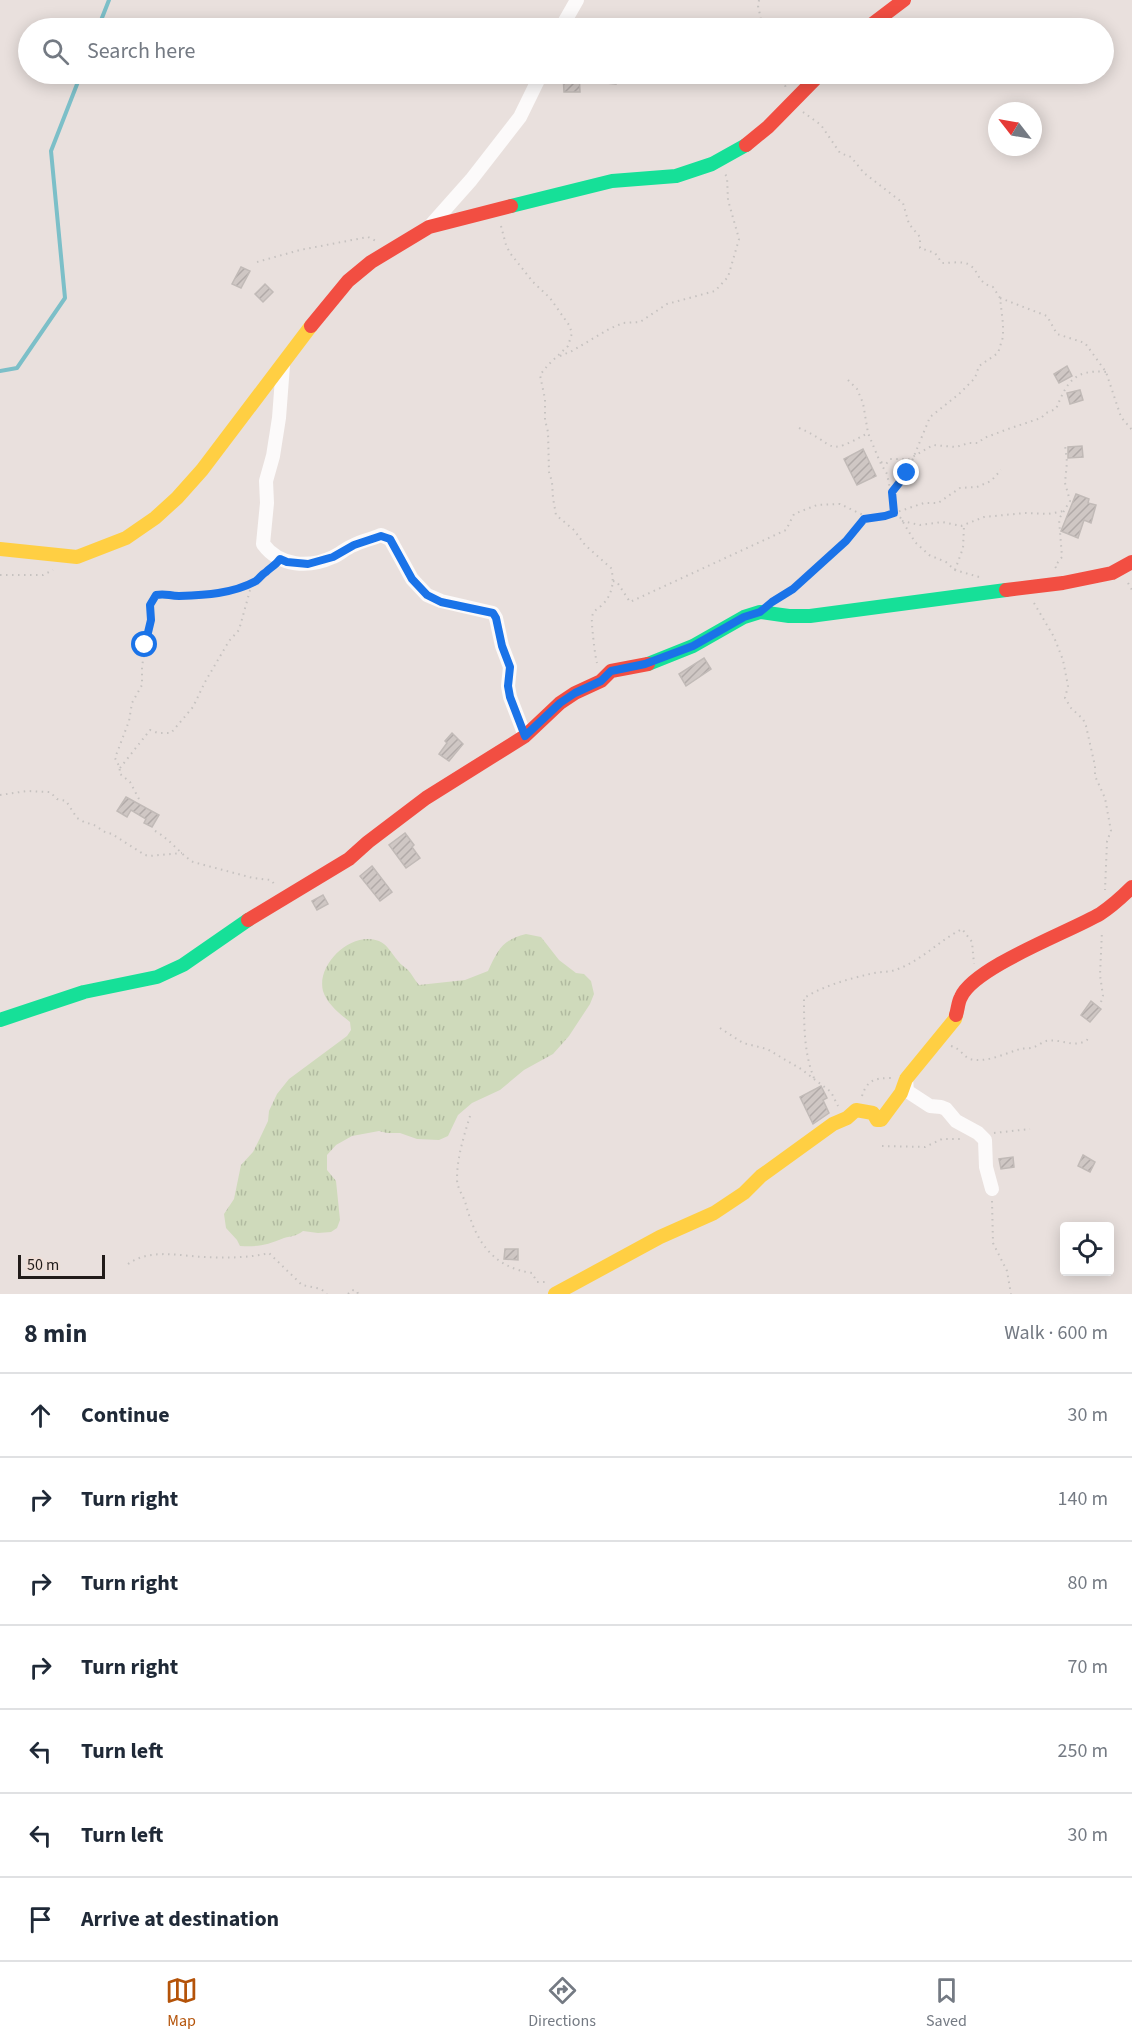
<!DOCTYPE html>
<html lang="en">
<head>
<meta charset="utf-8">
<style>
	:root { --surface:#fff; --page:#f6f6f7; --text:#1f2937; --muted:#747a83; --line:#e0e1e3; --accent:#b45309 }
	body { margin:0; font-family:"Source Sans 3",sans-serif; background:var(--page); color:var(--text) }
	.controls { position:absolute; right:18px; bottom:18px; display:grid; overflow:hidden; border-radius:6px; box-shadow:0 3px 15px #0003 }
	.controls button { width:54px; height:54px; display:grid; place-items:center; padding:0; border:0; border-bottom:2px solid var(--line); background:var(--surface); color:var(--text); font:30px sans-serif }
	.compass { position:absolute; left:988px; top:102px; width:54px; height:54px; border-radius:50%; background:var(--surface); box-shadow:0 3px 15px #0003; rotate:301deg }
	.scale { position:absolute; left:18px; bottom:15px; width:87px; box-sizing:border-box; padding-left:6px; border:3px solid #211b19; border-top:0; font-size:16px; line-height:21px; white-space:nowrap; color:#211b19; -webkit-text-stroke:4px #efded7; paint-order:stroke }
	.stop { position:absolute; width:18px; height:18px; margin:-14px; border:4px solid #1a73e8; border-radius:50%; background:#fff }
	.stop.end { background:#1a73e8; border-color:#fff; box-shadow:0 2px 6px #0008 }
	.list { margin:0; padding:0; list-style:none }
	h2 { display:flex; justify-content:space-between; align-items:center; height:78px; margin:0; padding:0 24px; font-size:26px }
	h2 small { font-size:20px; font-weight:400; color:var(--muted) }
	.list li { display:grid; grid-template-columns:39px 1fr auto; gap:18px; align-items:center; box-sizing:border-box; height:84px; padding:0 24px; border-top:2px solid var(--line) }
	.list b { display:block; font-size:22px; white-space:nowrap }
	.list em { font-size:20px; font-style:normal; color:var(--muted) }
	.icon { flex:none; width:33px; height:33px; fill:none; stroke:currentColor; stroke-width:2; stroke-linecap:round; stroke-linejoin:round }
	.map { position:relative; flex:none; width:1132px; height:1294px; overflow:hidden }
	.search { position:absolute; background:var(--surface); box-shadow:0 3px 15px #0003; left:18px; right:18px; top:18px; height:66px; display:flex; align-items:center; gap:15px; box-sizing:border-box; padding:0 21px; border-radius:33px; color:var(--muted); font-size:22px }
	.sheet { height:666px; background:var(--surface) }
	nav { display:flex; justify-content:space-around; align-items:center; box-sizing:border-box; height:84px; border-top:2px solid var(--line); background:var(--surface); font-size:16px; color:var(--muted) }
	nav a { display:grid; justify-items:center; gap:3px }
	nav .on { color:var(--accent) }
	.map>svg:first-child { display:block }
	.grass { fill:url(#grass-tufts) }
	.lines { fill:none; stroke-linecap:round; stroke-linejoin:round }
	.stream { stroke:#7cbfc8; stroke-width:4 }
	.building { fill:url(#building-hatch); stroke:#c1bab7; stroke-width:1.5 }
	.path { stroke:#c6c2c0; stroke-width:2; stroke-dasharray:1.5 4.5; stroke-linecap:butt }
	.street { stroke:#fcfafa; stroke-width:14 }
	.fast { stroke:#16e098; stroke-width:14 }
	.slow { stroke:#ffcf43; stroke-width:14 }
	.jam { stroke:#f24e42; stroke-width:14 }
	.route { stroke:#1a73e8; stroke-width:8 }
</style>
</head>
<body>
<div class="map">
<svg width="1132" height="1294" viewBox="0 0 1132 1294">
	<defs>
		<pattern id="grass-tufts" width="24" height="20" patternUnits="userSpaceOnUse" patternTransform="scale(1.5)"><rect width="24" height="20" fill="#cfdabb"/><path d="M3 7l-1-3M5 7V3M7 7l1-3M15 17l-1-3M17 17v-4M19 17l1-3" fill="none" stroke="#b1baa0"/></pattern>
		<pattern id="building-hatch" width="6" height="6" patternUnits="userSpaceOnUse" patternTransform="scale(1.5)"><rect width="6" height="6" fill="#cfc7c4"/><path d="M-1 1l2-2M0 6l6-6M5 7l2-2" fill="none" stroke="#b1aaa8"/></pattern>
	</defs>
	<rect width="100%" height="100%" fill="#e9e0dd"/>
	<path class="grass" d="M526,934l15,3 18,23 17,13 8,1 7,7 3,13 -4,10 -21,32 -16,18 -29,16 -24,20 -28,13 -14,12 -10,21 -9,4 -22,-1 -17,-6h-13l-8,-2 -27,5 -16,9 -9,10v15l9,11 4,39 -3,8 -6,4 -13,1 -15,-2c-7,5 -11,5 -19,7 -17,7 -25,9 -44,8l-3,-6 -11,-12 -2,-14 10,-15 7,-34 12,-13 7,-14 8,-17 1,-10 8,-17 12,-15 58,-43 4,-6 -1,-8c-10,-8 -23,-18 -27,-31 -7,-27 29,-61 56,-50 9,4 13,13 19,20 3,4 7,6 10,9 4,4 7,11 11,15l46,-5 23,-9c10,-21 14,-31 38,-37z"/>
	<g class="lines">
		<g class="stream">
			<path d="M98,28l11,-28"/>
			<path d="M0,371l17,-3 48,-70 -14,-147 30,-77"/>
		</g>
	</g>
	<g class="building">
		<path d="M563,74h16l1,18h-16z"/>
		<path d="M596,74h21l-1,10 -21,-2z"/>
		<path d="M241,267l9,4 -9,17 -9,-4z"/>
		<path d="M265,284l8,8 -10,10 -8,-8z"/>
		<path d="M1067,366l5,10 -13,7 -5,-9z"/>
		<path d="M1080,390l3,10 -13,4 -3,-11z"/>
		<path d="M1082,446l1,11 -15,1v-11z"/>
		<path d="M863,449l13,27 -19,9 -13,-26z"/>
		<path d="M1076,494l13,5 -1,4 8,2 -5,18 -7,-3 -6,18 -17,-7z"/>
		<path d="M704,658l7,11 -25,17 -7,-12z"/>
		<path d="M452,733l11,11 -14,17 -10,-7 8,-11 -2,-2z"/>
		<path d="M126,797l33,18 -7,12 -8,-4 2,-4 -15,-9 -4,7 -10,-6z"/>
		<path d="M405,833l9,12 -2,2 8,11 -14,10 -17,-23z"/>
		<path d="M372,866l20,26 -12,9 -20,-25z"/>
		<path d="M323,895l5,9 -11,6 -5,-9z"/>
		<path d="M1091,1001l10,8 -11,13 -9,-7z"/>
		<path d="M821,1086l6,12 -4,2 6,13 -16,11 -13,-27z"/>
		<path d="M1083,1155l12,7 -5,10 -12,-6z"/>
		<path d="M1013,1157l1,10 -13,2 -2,-10z"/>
		<path d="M505,1249h13v11l-14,-1z"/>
	</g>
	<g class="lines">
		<g class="path">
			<path d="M759,0l-1,6 5,22"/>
			<path d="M781,74l5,14"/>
			<path d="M803,112l18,13 19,28 11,4 13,16 39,30 6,21 11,13v11l15,5 7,10c8,0 19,-2 26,1 12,6 8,19 25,23l7,11 3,26v13l-5,16 -19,13 -4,12 -16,16 -29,23 -23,56 -15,19"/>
			<path d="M501,226l5,19 4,8 23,29 17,16 19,27 3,8 -4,13 -20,19 -8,10 5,24v21l3,12 1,40 3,10 1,16 3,17 18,15 11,15 26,23c4,14 1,28 -10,38 -4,3 -8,5 -9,11 -1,4 3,40 5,46"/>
			<path d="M257,262l43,-12 68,-13 8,4"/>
			<path d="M1000,298l47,18 10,18 28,9 21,29 15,45 11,13"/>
			<path d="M560,356l12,-5 37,-22 14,-6 17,-1 27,-18 48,-13 13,-14 11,-38 -11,-39 -1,-23 -2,-3"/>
			<path d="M848,380l9,9 6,14 5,30 12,29 7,12 8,39 5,4 15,25 14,13 17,7 9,8 24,7"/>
			<path d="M799,428c39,16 24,30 69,5"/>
			<path d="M881,462l5,2 4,-5h19l24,-14 23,2 13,-4h9l6,-5 24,-9 33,-11 5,-5 10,-4c11,-27 18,-40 50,-37"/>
			<path d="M864,519l21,-3 39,-13h14l22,-15 17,-1 14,-6 10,-11"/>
			<path d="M902,521l18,4 22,-3 19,4 23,-9 41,-4 23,1 16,-3"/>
			<path d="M1056,568l-1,-2 7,-9 -3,-38 11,-18 -5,-18 2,-21 -2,-17"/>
			<path d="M955,570l8,-22 1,-22"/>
			<path d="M0,575h43l10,-5"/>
			<path d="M613,581l4,1 13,20 156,-72 8,-16 23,-9 23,-1 23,11 1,4c-10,18 -28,30 -43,43 -14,13 -26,27 -43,37"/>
			<path d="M1128,583l4,7"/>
			<path d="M1034,603l20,34 9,23 5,26 -3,12 6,10 12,11 3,7 9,40v10l10,22 6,33 -4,10 -2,49"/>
			<path d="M120,768l30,-38 8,3h13l22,-26 12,-25 24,-41 10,-11 13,-47"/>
			<path d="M0,795l27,-4 23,1 7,7 9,2 11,17 7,4 10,3 11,7 7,2 33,21 4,1 33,-3"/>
			<path d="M139,799l-9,-17 -11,-9 1,-5 -5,-10 14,-37 3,-18 10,-18v-18l10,-65c7,-12 13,-7 24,-6 4,0 10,0 14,-1 23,-2 47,-2 67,-15 6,-4 9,-8 15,-12"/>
			<path d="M155,831c15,8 24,22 38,31l60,16 18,2 4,5"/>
			<path d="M1101,1002l2,-6 -3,-21 2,-44"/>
			<path d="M720,1028l23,15 24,6 34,20 30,23 7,14"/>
			<path d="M951,1046c10,3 12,10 19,13 16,4 34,-5 50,-10 4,-1 9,0 14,-2 4,-1 8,-5 12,-6 16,-3 27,8 41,-1l1,-4"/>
			<path d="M814,1078c-10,-24 -10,-53 -10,-80 19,-12 44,-19 66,-24 10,-3 19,-1 28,-5 24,-9 42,-29 64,-40l10,13 2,22"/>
			<path d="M862,1096c5,-16 13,-18 29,-18"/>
			<path d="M470,1116c-6,20 -13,41 -13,63 0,10 7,17 9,26 10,36 26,62 66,68l5,9h8"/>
			<path d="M994,1133l36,-4"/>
			<path d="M882,1146l43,1 17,-8h20"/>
			<path d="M992,1201l1,42 14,28 4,23"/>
			<path d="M128,1264c23,-16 50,-8 77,-7 21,1 44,1 64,-4l33,32 19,4 6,5"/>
			<path d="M348,1294l4,-4 5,1 1,3"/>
		</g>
		<g class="street">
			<path d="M561,28l16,-28"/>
			<path d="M431,225l40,-45 49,-63 21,-43"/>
			<path d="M283,365l-4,53 -6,38 -7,25 1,22 -4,41c17,23 46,24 70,13 7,-3 13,-9 21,-12 8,-4 18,-6 27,-10l9,4 22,40 15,16 14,6 52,12 3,5 6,28 8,21 -2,19 2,11 15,39"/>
			<path d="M906,1079l1,12 23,15 11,1 5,2 10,12 22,12 7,7 1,27 6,22"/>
		</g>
		<g class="fast">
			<path d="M511,206l101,-25 64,-5 36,-12 34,-19"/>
			<path d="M648,664l45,-18 51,-29 16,-5 29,4h21l196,-26"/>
			<path d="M0,1020l84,-28 73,-15 26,-12 65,-45"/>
		</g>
		<g class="slow">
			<path d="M0,549l77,8 49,-19 29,-20 22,-20 25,-28 109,-144"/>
			<path d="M555,1294l105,-57 54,-24 30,-20 17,-17 72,-52 14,-6 9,-8 17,3 4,7h4l20,-27 5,-14 49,-60 1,-4"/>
		</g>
		<g class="jam">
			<path d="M867,28l37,-28"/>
			<path d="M746,145l22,-18 52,-53"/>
			<path d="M311,326l37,-45 23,-19 58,-35 82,-21"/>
			<path d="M1006,590l57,-7 49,-10 20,-11"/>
			<path d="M248,920l101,-61 19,-17 58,-44 99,-62 35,-33 15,-10 26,-12 10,-10 37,-7"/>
			<path d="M956,1015c2,-6 2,-13 5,-18 13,-30 108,-65 139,-83 12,-8 22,-17 32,-27"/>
		</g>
	</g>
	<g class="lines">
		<path class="route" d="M145,645l6,-25 -1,-15 6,-10c10,-2 13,1 23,1 26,-1 53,-2 77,-15 4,-3 6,-7 10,-9 5,-5 10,-7 14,-13l7,3 21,2 25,-7 21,-12 27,-9 9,3 22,40 15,16 14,7 52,11 3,5 6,28 8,21 -2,19 2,11 15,39 35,-33 15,-10 26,-12 10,-10 34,-7 48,-18 51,-29 16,-5 12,-10 21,-13 53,-48 18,-22 21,-3 9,-3 -2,-21 15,-19"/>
	</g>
</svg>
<div class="controls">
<button><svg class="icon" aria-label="locate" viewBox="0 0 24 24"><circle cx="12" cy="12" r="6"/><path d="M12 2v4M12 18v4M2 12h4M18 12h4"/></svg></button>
</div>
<svg class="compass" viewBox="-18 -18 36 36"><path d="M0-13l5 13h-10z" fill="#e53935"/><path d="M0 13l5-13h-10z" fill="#747a83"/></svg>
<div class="scale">50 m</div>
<div class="stop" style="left:145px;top:645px"></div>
<div class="stop end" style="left:907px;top:473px"></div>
<div class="search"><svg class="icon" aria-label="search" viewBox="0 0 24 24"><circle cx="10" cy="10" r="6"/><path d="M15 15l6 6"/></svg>Search here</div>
</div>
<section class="sheet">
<h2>8 min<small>Walk · 600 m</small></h2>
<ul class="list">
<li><svg class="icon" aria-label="ahead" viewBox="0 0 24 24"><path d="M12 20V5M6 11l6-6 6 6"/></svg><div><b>Continue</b></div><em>30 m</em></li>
<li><svg class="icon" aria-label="right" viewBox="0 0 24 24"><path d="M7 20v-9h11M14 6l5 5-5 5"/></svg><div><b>Turn right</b></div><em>140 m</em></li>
<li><svg class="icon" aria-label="right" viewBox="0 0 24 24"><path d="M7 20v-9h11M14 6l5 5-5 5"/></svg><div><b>Turn right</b></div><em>80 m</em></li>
<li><svg class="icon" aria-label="right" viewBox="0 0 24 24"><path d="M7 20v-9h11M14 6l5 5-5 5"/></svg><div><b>Turn right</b></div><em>70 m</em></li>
<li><svg class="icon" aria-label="left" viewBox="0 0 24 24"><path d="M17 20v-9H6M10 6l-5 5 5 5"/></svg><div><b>Turn left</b></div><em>250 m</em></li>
<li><svg class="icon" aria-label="left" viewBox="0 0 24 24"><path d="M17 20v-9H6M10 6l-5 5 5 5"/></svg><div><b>Turn left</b></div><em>30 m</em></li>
<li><svg class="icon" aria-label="arrive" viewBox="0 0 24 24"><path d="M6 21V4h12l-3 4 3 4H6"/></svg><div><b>Arrive at destination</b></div></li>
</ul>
</section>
<nav>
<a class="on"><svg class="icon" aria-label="map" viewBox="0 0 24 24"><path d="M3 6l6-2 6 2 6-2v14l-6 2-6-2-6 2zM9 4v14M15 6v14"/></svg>Map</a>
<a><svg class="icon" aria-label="directions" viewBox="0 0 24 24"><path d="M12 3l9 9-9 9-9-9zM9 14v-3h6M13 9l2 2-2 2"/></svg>Directions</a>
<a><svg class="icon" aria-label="saved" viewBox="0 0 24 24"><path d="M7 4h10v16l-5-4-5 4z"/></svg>Saved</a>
</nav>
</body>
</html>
